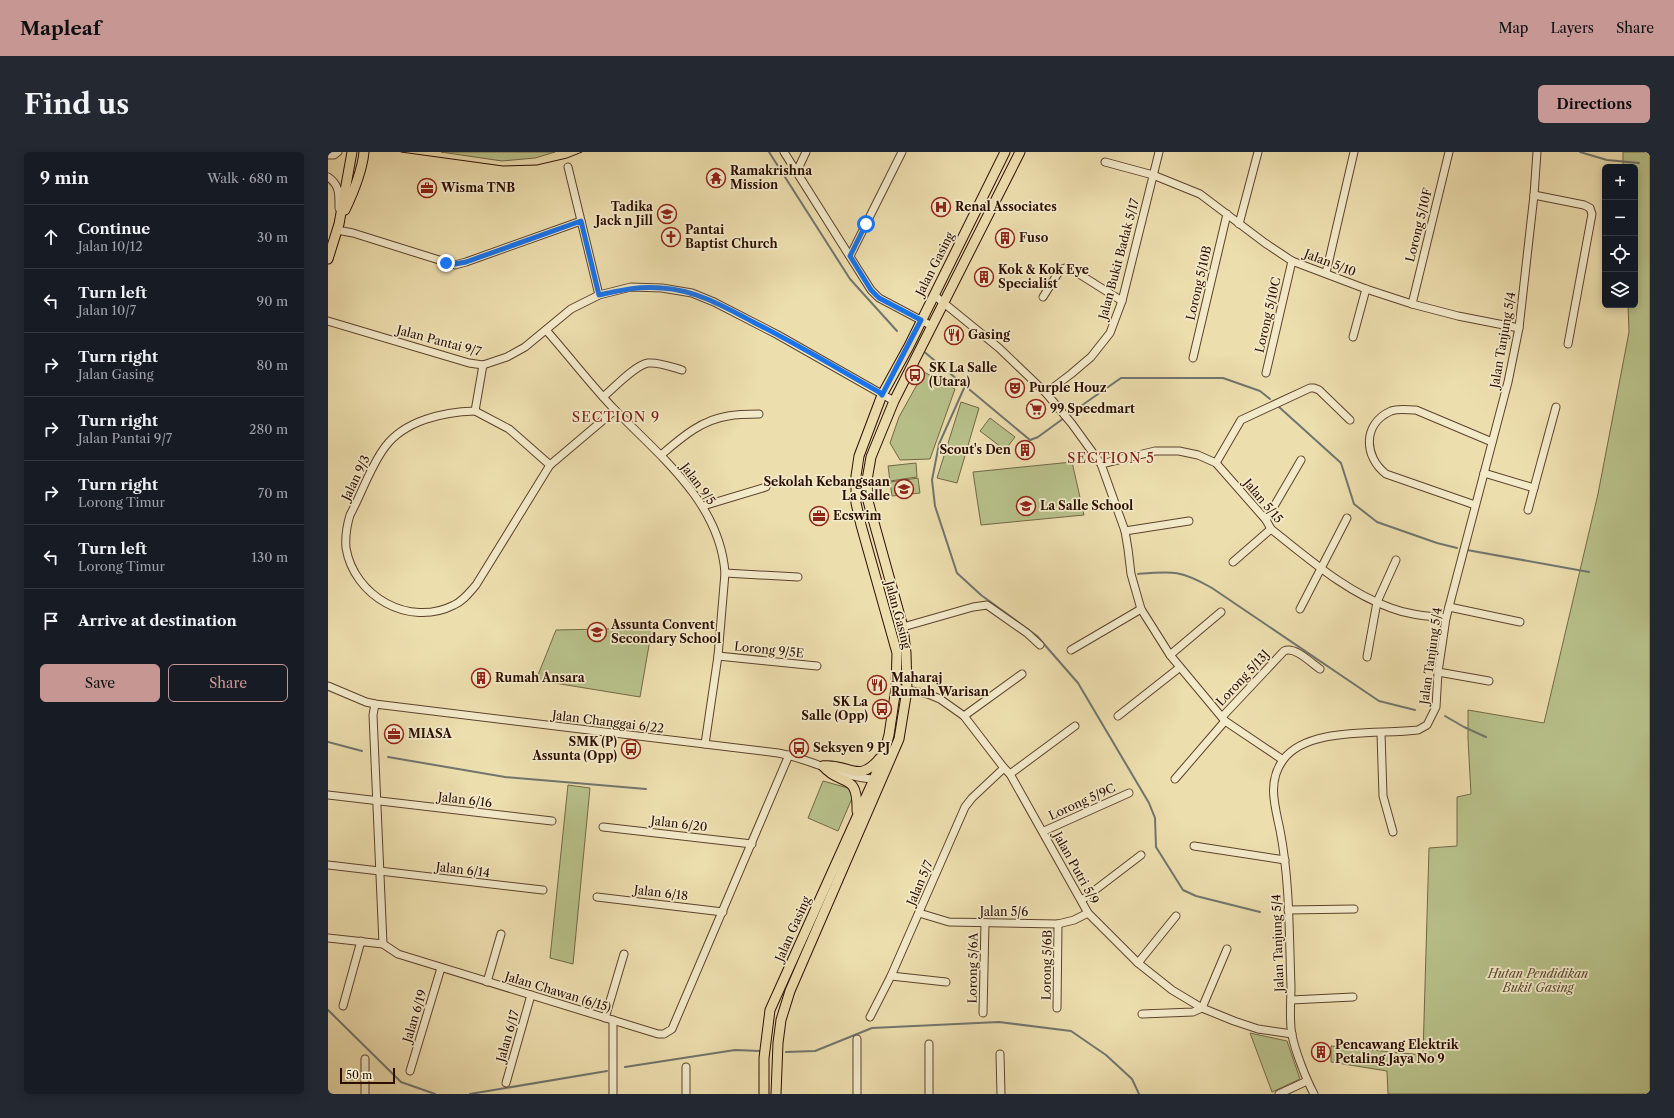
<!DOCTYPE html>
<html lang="en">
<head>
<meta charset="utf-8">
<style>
	:root { --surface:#171b24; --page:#242831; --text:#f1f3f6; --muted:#9ea1a6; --line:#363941; --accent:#c59692 }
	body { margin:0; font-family:"Libre Caslon Text",serif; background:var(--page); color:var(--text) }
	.controls { position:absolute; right:12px; top:12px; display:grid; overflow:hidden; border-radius:6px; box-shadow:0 2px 10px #0003 }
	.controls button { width:36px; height:36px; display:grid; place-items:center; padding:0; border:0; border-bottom:1px solid var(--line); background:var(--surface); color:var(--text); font:20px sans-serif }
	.scale { position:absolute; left:12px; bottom:10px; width:55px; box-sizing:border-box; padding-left:4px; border:2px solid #2c0e01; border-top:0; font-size:11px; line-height:14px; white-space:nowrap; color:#2c0e01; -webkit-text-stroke:3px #f3eaca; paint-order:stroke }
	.stop { position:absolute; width:12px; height:12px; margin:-9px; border:3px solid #1a73e8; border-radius:50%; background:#fff }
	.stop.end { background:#1a73e8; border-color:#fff; box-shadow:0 1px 4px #0008 }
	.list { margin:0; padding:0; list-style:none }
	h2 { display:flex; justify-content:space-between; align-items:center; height:52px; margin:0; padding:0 16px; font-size:17px }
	h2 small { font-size:13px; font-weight:400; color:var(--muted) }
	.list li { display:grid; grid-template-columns:26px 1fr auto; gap:12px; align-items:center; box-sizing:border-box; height:64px; padding:0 16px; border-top:1px solid var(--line) }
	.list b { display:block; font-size:15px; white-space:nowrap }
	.list p { margin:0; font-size:13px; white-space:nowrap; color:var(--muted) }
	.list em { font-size:13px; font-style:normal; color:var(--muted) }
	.actions { display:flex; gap:8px; padding:12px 16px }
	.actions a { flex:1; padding:9px 0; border:1px solid var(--accent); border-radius:6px; text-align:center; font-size:14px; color:var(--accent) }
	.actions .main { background:var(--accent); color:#111 }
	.icon { flex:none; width:22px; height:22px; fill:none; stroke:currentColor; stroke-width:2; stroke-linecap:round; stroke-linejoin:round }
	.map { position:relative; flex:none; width:1322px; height:942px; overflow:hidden; border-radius:6px }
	header { display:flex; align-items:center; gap:24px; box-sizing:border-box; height:56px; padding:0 20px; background:var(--accent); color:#111 }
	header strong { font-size:19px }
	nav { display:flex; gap:22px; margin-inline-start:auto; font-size:14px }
	.intro { display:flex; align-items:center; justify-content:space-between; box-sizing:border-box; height:96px; padding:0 24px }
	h1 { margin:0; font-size:28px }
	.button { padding:10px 18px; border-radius:6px; background:var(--accent); color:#111; font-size:14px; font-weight:700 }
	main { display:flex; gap:24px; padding:0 24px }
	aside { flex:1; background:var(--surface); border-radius:6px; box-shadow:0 2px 10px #0003 }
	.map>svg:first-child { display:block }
	.green { fill:#b8c18a; stroke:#726846 }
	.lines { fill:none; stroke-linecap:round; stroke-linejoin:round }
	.stream { stroke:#70756e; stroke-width:2 }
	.minor-casing { stroke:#5c422c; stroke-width:9 }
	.major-casing { stroke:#2c0e01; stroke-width:11 }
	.minor { stroke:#f3eaca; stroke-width:7 }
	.major { stroke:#eddeae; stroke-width:9 }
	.tram { stroke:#2c0e01; stroke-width:1 }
	.route { stroke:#1a73e8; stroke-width:5 }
	.labels { text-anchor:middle; stroke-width:3.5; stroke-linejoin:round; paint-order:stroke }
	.poi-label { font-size:12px; font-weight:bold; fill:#2c0e01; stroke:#f3eaca; text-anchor:start }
	.street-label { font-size:12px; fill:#2c0e01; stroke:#f3eaca }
	.park-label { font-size:12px; font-style:italic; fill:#5d4d31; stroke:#f3eaca }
	.quarter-label { font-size:14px; letter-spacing:1px; fill:#7a1f14; stroke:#f3eaca }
</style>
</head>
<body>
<header>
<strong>Mapleaf</strong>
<nav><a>Map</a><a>Layers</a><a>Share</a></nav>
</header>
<div class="intro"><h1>Find us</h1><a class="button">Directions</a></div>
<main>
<aside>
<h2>9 min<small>Walk · 680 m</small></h2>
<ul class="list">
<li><svg class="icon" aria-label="ahead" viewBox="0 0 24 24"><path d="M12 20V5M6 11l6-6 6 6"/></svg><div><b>Continue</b><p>Jalan 10/12</p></div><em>30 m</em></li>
<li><svg class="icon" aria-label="left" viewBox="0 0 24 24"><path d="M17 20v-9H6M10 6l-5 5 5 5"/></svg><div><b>Turn left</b><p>Jalan 10/7</p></div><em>90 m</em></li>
<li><svg class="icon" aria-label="right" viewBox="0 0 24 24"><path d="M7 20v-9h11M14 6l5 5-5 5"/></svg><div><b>Turn right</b><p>Jalan Gasing</p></div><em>80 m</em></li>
<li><svg class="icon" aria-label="right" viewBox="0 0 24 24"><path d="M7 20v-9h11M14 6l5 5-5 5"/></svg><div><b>Turn right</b><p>Jalan Pantai 9/7</p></div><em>280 m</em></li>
<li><svg class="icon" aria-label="right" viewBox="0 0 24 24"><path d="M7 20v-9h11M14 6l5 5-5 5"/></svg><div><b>Turn right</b><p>Lorong Timur</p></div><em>70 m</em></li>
<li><svg class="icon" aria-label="left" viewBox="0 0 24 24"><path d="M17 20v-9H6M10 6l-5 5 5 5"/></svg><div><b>Turn left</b><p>Lorong Timur</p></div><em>130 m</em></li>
<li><svg class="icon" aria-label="arrive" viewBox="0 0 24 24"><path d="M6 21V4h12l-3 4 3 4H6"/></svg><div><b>Arrive at destination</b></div></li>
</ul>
<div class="actions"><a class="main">Save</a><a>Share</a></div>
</aside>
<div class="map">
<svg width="1322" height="942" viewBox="0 0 1322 942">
	<rect width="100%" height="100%" fill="#eddeae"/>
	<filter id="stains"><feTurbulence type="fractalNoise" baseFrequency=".005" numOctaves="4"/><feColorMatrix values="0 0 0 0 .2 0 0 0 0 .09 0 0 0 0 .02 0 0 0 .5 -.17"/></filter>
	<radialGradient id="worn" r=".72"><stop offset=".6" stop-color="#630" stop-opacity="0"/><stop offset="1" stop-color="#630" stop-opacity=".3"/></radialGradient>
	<g class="green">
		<path d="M113,0h114l-20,6 -33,3z"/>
		<path d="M1295,0h27v942h-262l-1,-23 -56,-9v-16l92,9 6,-207 28,-2v-49l14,-3 -3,-55v-29l76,13 54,-229 31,-162 -1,-27h7v-138h-12z"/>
		<path d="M596,220l31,17 -25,70 -30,1 -10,-17 9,-26z"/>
		<path d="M633,250l18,6 -22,75 -20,-5z"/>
		<path d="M662,266l25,19 -10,13 -25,-19z"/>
		<path d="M744,310l12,53 -103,10 -8,-53z"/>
		<path d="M588,311l1,14 -27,4 -2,-15z"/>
		<path d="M590,326l2,15 -28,3 -2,-14z"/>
		<path d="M324,476l-12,69 -104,-17 20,-50z"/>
		<path d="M495,629l25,7 5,8 -15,35 -30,-13z"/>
		<path d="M240,633l22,3 -17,176 -23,-6z"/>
		<path d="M922,881l37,8 13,38 -28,13z"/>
	</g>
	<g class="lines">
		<g class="stream">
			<path d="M441,0l81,127 47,52"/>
			<path d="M1252,0l27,8 32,3"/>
			<path d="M594,198l108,90 8,-3 26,-19"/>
			<path d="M637,234l-26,58 -7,36 3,26 22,67 24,22 56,41 41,47 71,120 6,15 1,29 27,43 13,6 64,16"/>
			<path d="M951,255l62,56 13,41 23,18 60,21 20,5"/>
			<path d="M740,263l53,-37h102l37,13 10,8"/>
			<path d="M1139,398l122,22"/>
			<path d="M810,422c35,-3 43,-4 74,14l167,113 36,9"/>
			<path d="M1117,564l19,11 22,10"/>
			<path d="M0,590l34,9"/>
			<path d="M60,605l117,20 141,12"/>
			<path d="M0,858l73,72 34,12"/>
			<path d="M458,900l29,-1 57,-23 127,-6 72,9 35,24 26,24 7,15"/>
			<path d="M297,915l110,-17 25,1"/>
			<path d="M142,942l137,-23"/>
		</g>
		<defs>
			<g id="minor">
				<path d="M456,0l87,138 8,8 53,28"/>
				<path d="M0,3h6l4,-3"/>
				<path d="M777,10l48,13 47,19 65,49 27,18 74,28 46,15 46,12 61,12"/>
				<path d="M240,15l31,128"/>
				<path d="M469,19l9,-19"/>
				<path d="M0,25c12,8 11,18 11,31"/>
				<path d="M1206,43l50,10 6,3 2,6 -24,130"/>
				<path d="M911,72l19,-72"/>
				<path d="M9,78l16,3 102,32 11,-3 115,-41"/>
				<path d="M522,104l52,-104"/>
				<path d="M998,121l28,-121"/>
				<path d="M606,143l65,53 47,45 26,31 29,40 24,67 3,18 3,25 10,35 29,46 55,66 58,39"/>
				<path d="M715,145l17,-27 8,-3 54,34"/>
				<path d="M1084,152l37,-152"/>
				<path d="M0,169l141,42 14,2 24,-8 18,-10 46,-38 28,-14 32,-8 31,1 30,5 22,9 64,33 116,66"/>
				<path d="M218,178c23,26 45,55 69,80 46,47 105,93 110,163l-7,83 -13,88"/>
				<path d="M1025,185l13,-48"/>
				<path d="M865,206l34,-144"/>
				<path d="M155,213l-8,46c-31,1 -70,9 -90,36 -15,20 -23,46 -35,68 -3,10 -5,22 -4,33 8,48 63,80 108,57 9,-4 15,-12 22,-20l74,-120 65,-55"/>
				<path d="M938,221l26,-112"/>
				<path d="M718,241l25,-19 20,-17 19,-24 12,-32 37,-149"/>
				<path d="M275,245c11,-9 32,-32 45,-34 11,-1 24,4 34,7"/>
				<path d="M147,259l34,18 41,36"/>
				<path d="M333,303c20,-17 40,-35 67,-39 10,-2 21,-2 31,-2"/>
				<path d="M888,311l25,-43 69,-32h4l5,2 31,30"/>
				<path d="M773,312l54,-13h24l19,4 18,8 50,57 5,9c37,29 75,63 120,79 18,7 36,8 55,10"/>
				<path d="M1156,321l50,15"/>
				<path d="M1147,353l-89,-31c-22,-17 -24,-50 5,-63 8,-3 17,-1 25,-1l76,32"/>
				<path d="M375,354l63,-19"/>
				<path d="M1200,358l28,-103"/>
				<path d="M938,368l35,-60"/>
				<path d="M797,379l64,-10"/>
				<path d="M905,410l38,-33"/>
				<path d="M397,421l73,4"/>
				<path d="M1121,455l71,15"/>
				<path d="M972,457l47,-91"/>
				<path d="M575,475l70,-20 14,-2 40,28 13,12"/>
				<path d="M743,498l70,-41"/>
				<path d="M842,503l51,-43"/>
				<path d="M390,504l99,10"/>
				<path d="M1039,505l10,-55 19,-42"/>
				<path d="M1110,520l51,9"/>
				<path d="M0,534l38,16 9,2 403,49c33,6 62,24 96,26l3,-1"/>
				<path d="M568,536l32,6 12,5 24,17 40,52 6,6 78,139 50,50 34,27 30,18 32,13 24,8 34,5"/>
				<path d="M47,552l-2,11 10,229 15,10 260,80h6l8,-5 117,-274"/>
				<path d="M636,564l58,-42"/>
				<path d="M790,564l61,-48"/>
				<path d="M894,565l62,-66c11,-5 27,12 36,18"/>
				<path d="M1053,581l2,63 10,36"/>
				<path d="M682,622l65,-48"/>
				<path d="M847,627l50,-58"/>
				<path d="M0,643l224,26"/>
				<path d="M275,675l149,17"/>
				<path d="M716,679l85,-38"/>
				<path d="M866,694l91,14"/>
				<path d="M0,713l215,25"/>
				<path d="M269,745l126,15"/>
				<path d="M754,748l59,-45"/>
				<path d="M960,758l66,-1"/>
				<path d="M591,761l30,9 109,2 16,-4 14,-7"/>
				<path d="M0,786l55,6"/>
				<path d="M810,811l38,-47"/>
				<path d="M563,824l55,6"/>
				<path d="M159,830l14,-48"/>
				<path d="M963,848l62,-3"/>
				<path d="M15,854l18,-65"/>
				<path d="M729,856l1,-84"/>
				<path d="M655,861l2,-90"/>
				<path d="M814,862l51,-2 9,-4 25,-59"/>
				<path d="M542,865l21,-41 74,-169 7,-9 32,-30"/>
				<path d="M277,866l19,-64"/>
				<path d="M529,887v55"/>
				<path d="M601,892v50"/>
				<path d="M672,902l1,40"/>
				<path d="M82,919l31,-103"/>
				<path d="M178,931l25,-88"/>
				<path d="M37,942v-35"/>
				<path d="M285,942v-74"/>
				<path d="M358,942v-27"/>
				<path d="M951,942l28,-13"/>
				<path d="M986,942c-8,-15 -19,-43 -22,-59 -3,-14 -1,-34 -1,-48 -2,-52 -1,-106 -11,-157 -5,-24 -13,-48 3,-70 25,-34 96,-25 135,-30l9,-5 9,-18 2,-35 8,-54 62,-236 11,-54 15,-133 3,-43"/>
			</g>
			<g id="major">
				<path d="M17,58c9,-19 17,-38 19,-58"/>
				<path d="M0,107l11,-35 13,-72"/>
				<path d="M495,614c26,-3 35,19 57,-8"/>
				<path d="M495,614c18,22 35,4 34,45"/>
				<path d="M436,942v-36l6,-48 104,-231 10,-26 5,-18 7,-47 1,-35 -36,-128 -5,-22v-27l3,-20 23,-61 27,-49 96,-194"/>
				<path d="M448,942l2,-51 3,-23 9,-29 109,-252 8,-49 -1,-37 -3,-26 -35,-126 -1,-21 4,-23 23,-56 126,-249"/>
			</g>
		</defs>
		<use href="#minor" class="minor-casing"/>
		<use href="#major" class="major-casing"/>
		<use href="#minor" class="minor"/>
		<use href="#major" class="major"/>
		<path class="tram" d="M73,0l102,14 34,-1 30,-7 15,-6"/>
	</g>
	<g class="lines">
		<path class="route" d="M118,111l9,1 11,-2 115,-41 18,74c22,-5 40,-9 63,-7 34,2 63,19 93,35 42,21 83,46 124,69l3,3 39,-75 -42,-22 -8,-8 -21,-34 16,-32"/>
	</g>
	<defs>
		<symbol id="temple-ring" viewBox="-11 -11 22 22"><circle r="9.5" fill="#f3eaca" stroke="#8f2418" stroke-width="1.5"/><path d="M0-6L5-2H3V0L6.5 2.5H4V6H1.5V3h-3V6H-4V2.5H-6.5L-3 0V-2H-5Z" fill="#8f2418"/></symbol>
		<symbol id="office-ring" viewBox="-11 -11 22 22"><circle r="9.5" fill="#f3eaca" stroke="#8f2418" stroke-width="1.5"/><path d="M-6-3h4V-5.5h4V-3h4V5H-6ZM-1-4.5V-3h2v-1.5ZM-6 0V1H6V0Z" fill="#8f2418"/></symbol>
		<symbol id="hospital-ring" viewBox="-11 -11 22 22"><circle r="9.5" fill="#f3eaca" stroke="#8f2418" stroke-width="1.5"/><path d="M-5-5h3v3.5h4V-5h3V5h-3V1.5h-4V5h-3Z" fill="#8f2418"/></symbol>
		<symbol id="school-ring" viewBox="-11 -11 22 22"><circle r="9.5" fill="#f3eaca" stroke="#8f2418" stroke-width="1.5"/><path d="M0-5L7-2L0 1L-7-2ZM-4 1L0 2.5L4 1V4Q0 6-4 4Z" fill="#8f2418"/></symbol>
		<symbol id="church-ring" viewBox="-11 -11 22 22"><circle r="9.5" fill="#f3eaca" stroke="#8f2418" stroke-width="1.5"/><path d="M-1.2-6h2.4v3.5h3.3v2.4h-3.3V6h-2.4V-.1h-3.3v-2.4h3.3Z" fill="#8f2418"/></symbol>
		<symbol id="building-ring" viewBox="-11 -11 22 22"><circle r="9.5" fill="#f3eaca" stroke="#8f2418" stroke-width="1.5"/><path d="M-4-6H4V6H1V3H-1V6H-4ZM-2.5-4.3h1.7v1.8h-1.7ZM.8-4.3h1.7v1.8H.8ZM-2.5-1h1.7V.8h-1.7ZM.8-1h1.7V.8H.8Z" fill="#8f2418"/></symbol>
		<symbol id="restaurant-ring" viewBox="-11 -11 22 22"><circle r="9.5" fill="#f3eaca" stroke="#8f2418" stroke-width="1.5"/><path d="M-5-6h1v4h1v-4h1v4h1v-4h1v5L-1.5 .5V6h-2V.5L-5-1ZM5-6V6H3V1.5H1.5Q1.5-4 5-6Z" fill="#8f2418"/></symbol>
		<symbol id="bus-ring" viewBox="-11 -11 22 22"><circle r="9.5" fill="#f3eaca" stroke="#8f2418" stroke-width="1.5"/><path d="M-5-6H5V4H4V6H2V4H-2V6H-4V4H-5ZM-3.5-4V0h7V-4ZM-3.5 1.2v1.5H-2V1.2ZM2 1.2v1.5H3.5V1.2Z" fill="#8f2418"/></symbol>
		<symbol id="theatre-ring" viewBox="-11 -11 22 22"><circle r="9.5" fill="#f3eaca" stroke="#8f2418" stroke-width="1.5"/><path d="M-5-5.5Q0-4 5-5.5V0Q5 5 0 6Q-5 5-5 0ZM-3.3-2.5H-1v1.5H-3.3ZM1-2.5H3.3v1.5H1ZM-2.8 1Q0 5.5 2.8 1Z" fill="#8f2418"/></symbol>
		<symbol id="supermarket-ring" viewBox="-11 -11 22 22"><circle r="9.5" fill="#f3eaca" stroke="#8f2418" stroke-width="1.5"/><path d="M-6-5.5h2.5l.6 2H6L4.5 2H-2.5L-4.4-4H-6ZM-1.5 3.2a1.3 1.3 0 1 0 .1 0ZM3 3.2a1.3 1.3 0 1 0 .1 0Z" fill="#8f2418"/></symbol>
	</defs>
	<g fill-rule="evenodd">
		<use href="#temple-ring" x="377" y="15" width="22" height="22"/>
		<use href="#office-ring" x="88" y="25" width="22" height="22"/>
		<use href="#hospital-ring" x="602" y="44" width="22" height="22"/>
		<use href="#school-ring" x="328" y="51" width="22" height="22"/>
		<use href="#church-ring" x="332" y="74" width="22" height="22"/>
		<use href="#building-ring" x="666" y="75" width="22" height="22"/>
		<use href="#building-ring" x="645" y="114" width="22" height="22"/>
		<use href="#restaurant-ring" x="615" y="172" width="22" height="22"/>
		<use href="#bus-ring" x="576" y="212" width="22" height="22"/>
		<use href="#theatre-ring" x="676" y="225" width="22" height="22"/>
		<use href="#supermarket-ring" x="697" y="246" width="22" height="22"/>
		<use href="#building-ring" x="686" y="287" width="22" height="22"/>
		<use href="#school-ring" x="565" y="326" width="22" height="22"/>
		<use href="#school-ring" x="687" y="343" width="22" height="22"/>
		<use href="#office-ring" x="480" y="353" width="22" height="22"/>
		<use href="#school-ring" x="258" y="469" width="22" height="22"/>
		<use href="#building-ring" x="142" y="515" width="22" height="22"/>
		<use href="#restaurant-ring" x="538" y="522" width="22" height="22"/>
		<use href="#bus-ring" x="543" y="546" width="22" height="22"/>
		<use href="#office-ring" x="55" y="571" width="22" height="22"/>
		<use href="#bus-ring" x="460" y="585" width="22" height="22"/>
		<use href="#bus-ring" x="292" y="586" width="22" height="22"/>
		<use href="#building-ring" x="982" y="889" width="22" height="22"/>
	</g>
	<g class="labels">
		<g class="poi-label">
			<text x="402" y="23">Ramakrishna<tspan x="402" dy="14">Mission</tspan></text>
			<text x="113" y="40">Wisma TNB</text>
			<text x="325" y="59" text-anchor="end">Tadika<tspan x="325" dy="14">Jack n Jill</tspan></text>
			<text x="627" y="59">Renal Associates</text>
			<text x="357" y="82">Pantai<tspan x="357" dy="14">Baptist Church</tspan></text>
			<text x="691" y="90">Fuso</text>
			<text x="670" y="122">Kok &amp; Kok Eye<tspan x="670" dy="14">Specialist</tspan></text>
			<text x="640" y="187">Gasing</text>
			<text x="601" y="220">SK La Salle<tspan x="601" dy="14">(Utara)</tspan></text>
			<text x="701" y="240">Purple Houz</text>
			<text x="722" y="261">99 Speedmart</text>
			<text x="683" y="302" text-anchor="end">Scout's Den</text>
			<text x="562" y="334" text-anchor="end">Sekolah Kebangsaan<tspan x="562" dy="14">La Salle</tspan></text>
			<text x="712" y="358">La Salle School</text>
			<text x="505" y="368">Ecswim</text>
			<text x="283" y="477">Assunta Convent<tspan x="283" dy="14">Secondary School</tspan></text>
			<text x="167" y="530">Rumah Ansara</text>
			<text x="563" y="530">Maharaj<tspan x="563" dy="14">Rumah Warisan</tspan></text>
			<text x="540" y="554" text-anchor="end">SK La<tspan x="540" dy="14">Salle (Opp)</tspan></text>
			<text x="80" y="586">MIASA</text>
			<text x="289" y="594" text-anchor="end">SMK (P)<tspan x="289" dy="14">Assunta (Opp)</tspan></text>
			<text x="485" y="600">Seksyen 9 PJ</text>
			<text x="1007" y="897">Pencawang Elektrik<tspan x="1007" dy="14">Petaling Jaya No 9</tspan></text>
		</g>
		<g class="street-label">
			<text transform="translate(1091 73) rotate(-76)" y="4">Lorong 5/10F</text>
			<text transform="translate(791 107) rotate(-75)" y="4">Jalan Bukit Badak 5/17</text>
			<text transform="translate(1002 111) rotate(21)" y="4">Jalan 5/10</text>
			<text transform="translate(607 112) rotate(-63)" y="4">Jalan Gasing</text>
			<text transform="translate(871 131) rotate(-77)" y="4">Lorong 5/10B</text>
			<text transform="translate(940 163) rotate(-77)" y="4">Lorong 5/10C</text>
			<text transform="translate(1175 188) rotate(-80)" y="4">Jalan Tanjung 5/4</text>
			<text transform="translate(111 189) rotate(15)" y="4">Jalan Pantai 9/7</text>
			<text transform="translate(28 326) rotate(-64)" y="4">Jalan 9/3</text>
			<text transform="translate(370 332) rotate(53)" y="4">Jalan 9/5</text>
			<text transform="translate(935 349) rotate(50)" y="4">Jalan 5/15</text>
			<text transform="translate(570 463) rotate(75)" y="4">Jalan Gasing</text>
			<text transform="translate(441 498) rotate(6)" y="4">Lorong 9/5E</text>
			<text transform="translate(1103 504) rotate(-82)" y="4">Jalan Tanjung 5/4</text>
			<text transform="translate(915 526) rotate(-47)" y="4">Lorong 5/13J</text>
			<text transform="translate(280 570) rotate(7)" y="4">Jalan Changgai 6/22</text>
			<text transform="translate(137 648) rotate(7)" y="4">Jalan 6/16</text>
			<text transform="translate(754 650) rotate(-24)" y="4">Lorong 5/9C</text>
			<text transform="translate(351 672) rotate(7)" y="4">Jalan 6/20</text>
			<text transform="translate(748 716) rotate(61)" y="4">Jalan Putri 5/9</text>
			<text transform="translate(135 718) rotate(7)" y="4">Jalan 6/14</text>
			<text transform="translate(592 731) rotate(-67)" y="4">Jalan 5/7</text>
			<text transform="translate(333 741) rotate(7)" y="4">Jalan 6/18</text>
			<text x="676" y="764">Jalan 5/6</text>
			<text transform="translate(465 777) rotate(-66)" y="4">Jalan Gasing</text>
			<text transform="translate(950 791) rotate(-92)" y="4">Jalan Tanjung 5/4</text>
			<text transform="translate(719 813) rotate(-89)" y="4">Lorong 5/6B</text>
			<text transform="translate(645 816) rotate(-89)" y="4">Lorong 5/6A</text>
			<text transform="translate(230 840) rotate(17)" y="4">Jalan Chawan (6/15)</text>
			<text transform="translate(87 864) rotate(-73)" y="4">Jalan 6/19</text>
			<text transform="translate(180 884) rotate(-74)" y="4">Jalan 6/17</text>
		</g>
		<g class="park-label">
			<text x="1210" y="826">Hutan Pendidikan<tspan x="1210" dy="14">Bukit Gasing</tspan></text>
		</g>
		<g class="quarter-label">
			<text x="288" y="270">SECTION 9</text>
			<text x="783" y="311">SECTION 5</text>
		</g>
	</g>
	<rect width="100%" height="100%" filter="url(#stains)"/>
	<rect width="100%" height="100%" fill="url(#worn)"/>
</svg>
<div class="controls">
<button>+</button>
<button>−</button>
<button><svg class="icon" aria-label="locate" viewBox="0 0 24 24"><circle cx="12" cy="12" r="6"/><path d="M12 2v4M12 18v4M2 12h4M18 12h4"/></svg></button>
<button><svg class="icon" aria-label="layers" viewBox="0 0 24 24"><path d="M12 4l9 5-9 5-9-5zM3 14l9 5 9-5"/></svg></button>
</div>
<div class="scale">50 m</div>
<div class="stop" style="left:538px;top:72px"></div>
<div class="stop end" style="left:118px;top:111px"></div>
</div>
</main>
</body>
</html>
